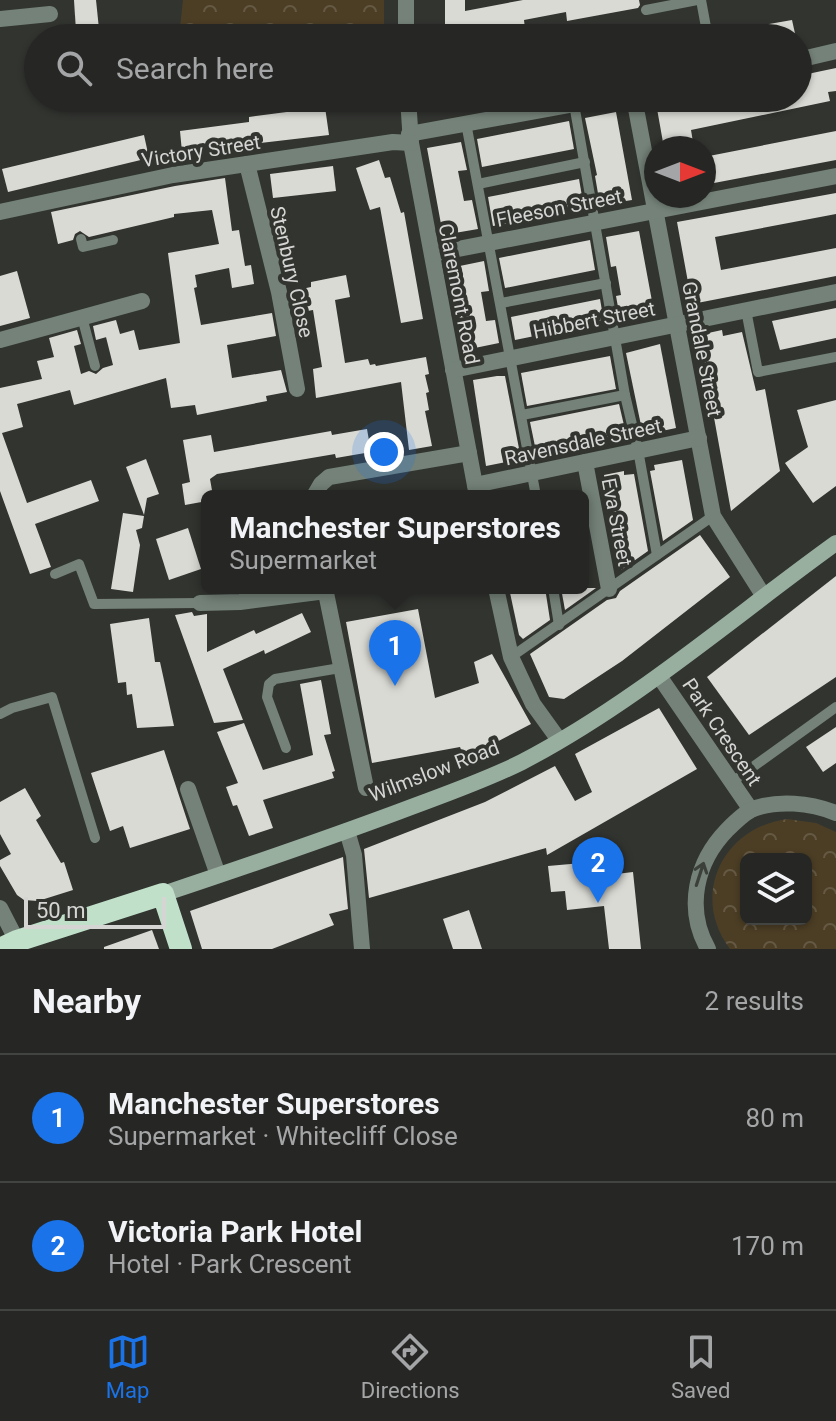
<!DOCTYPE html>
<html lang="en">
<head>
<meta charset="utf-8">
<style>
	:root { --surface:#262724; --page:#2e2f2c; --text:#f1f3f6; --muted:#a4a5a6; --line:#424441; --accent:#1a73e8 }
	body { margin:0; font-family:Roboto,sans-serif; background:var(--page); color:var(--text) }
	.controls { position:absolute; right:24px; bottom:24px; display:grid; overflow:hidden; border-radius:12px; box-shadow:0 2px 6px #0004 }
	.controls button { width:72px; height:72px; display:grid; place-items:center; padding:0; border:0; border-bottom:2px solid var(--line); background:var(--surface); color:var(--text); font:40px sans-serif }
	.compass { position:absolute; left:644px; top:136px; width:72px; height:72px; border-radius:50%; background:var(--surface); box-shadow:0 2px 6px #0004; rotate:90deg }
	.scale { position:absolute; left:24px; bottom:20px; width:142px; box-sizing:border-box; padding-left:8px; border:4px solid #d5d6d4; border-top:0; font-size:22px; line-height:28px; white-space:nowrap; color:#d5d6d4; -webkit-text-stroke:6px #323430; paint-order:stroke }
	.you { position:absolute; left:384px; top:452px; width:28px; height:28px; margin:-20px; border:6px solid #fff; border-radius:50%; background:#1a73e8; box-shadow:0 0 0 12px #1a73e833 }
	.badge { display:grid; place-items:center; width:52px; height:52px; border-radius:50%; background:var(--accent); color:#fff; font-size:26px; font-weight:700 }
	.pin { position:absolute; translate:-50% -66px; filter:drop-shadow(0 2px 4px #0008) }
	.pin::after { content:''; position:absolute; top:42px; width:28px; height:24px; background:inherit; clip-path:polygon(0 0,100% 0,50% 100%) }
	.popup { position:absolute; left:201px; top:490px; width:388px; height:104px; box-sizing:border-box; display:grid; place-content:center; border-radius:12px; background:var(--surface); filter:drop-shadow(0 2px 6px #0005); font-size:26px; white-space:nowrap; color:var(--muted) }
	.popup b { font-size:30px; color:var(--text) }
	.popup::after { content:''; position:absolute; left:50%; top:100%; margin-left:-16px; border:16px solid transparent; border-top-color:var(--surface) }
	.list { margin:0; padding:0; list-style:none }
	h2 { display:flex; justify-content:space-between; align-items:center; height:104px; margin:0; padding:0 32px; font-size:34px }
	h2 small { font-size:26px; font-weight:400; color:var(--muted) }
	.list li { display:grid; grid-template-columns:52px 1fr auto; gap:24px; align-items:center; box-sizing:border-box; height:128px; padding:0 32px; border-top:2px solid var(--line) }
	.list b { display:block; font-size:30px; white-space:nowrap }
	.list p { margin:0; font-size:26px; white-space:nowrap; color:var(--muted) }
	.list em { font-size:26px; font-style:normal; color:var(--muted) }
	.icon { flex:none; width:44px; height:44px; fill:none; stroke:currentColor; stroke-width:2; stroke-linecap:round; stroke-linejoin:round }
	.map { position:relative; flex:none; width:836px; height:949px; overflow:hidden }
	.search { position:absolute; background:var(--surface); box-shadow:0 2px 6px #0004; left:24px; right:24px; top:24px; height:88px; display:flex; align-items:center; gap:20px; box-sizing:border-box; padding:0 28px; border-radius:44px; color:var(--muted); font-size:30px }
	.sheet { height:360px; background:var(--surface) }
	nav { display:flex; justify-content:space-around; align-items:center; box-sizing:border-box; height:112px; border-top:2px solid var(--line); background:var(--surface); font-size:22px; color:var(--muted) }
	nav a { display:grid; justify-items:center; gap:4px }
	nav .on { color:var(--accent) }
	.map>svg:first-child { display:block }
	.park { fill:url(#park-crowns); fill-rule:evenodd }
	.building { fill:#dadad5 }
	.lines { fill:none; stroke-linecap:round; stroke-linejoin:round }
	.service { stroke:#748279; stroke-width:10 }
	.minor { stroke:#748279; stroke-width:16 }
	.tertiary { stroke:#748279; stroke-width:16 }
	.secondary { stroke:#98af9f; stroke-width:16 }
	.trunk { stroke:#c0e0ca; stroke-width:22 }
	.oneway { stroke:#3c403b }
	.labels { text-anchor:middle; stroke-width:8; stroke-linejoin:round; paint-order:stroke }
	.street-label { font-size:20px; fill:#d5d6d4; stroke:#323430 }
</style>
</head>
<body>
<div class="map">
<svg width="836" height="949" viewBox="0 0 836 949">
	<defs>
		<pattern id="park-crowns" width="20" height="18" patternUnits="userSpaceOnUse" patternTransform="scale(2)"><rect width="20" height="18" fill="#4c3e25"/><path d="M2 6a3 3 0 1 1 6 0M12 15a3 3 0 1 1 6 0" fill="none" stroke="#655944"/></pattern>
	</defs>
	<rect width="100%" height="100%" fill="#323430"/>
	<g class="park">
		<path d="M183,0h201v38h-205z"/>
		<path d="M787,819l29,4 20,9v117h-106c-40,-53 -8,-121 57,-130zM746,859h60v60h-60z"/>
	</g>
	<g class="building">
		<path d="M74,0h22l3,29 -23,2z"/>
		<path d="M445,0h20v11l58,-11h116l1,5 -2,3 -71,13 -1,-9 -42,8 1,9 -48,9h-32z"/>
		<path d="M792,20l4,18h-60l-1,-8z"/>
		<path d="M836,68v23l-8,1 2,9 -139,29 3,18h-30l-8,-45 28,-5h114v-22z"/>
		<path d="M325,107l4,28 -147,17 -2,-21 69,-9v-5z"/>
		<path d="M616,112l16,88 -32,5 -5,-29 2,-1 -12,-57z"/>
		<path d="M569,121l5,28 -92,18 -5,-28z"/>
		<path d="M836,131v29l-122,23 -5,-27z"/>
		<path d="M144,135l5,23 -141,34 -6,-23z"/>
		<path d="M461,142l6,28 -9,1 6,30 8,-1 6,29 -35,6 -16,-87z"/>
		<path d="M379,160l6,18 5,-1 11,36 3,-1 19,107 -22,4 -21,-116 -10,3 -14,-42z"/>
		<path d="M333,166l3,25 -63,7 -3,-24z"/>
		<path d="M225,178l7,53 7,-1 6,36 6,-1 3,19 -22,4 -3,-20 -34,7 2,12 -3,1 7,37 71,-12 4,23 -49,9 5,33 49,-8 6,22 -21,4 1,5 -70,14 -2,-10 -24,3 -5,-30 -92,27 -4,-15 -53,14 6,23 -21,6 25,70 64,-23 8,21 -64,23 16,43 -21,7 -30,-83v-103l42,-9 -5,-18 17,-4 -5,-19 28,-8 4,14 -7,2 7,28 8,-3 7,3 7,-6 10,-3 -7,-28 4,-1 -14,4 -3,-14 23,-6 4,14 14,-4 5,20 41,-7 -12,-90 51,-9 -7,-34 -38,4v3l-85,20 -9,-6 -5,3 -2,6 -15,4 -7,-32 124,-26z"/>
		<path d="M579,179l5,29 -91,18 -5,-29z"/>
		<path d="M836,193v21l-121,23 6,33 115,-22v28l-144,28 -15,-82z"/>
		<path d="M639,231l15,81 -34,6 -4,-22 5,-1 -5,-29 -5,1 -5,-30z"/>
		<path d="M590,240l5,30 -90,18 -6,-30z"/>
		<path d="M484,261l5,30 -8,1 5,29 9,-1 4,23 -34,7 -15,-82z"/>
		<path d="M17,271l13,47 -30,8v-50z"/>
		<path d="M346,275l4,22 -15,3 10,63 23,-4 2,6 5,-1 1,2 50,-9 3,17 -4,1 4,17 -3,1 3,17 -4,1 7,35 -23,4 -8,-68 -85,16 -3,-29 9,-2 -9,-57 -17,3 -4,-22 19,-4v-5z"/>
		<path d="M600,299l4,23 -89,18 -4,-23z"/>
		<path d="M836,308v30l-56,12 -8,-29z"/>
		<path d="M722,330l1,6 19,-4 14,59 9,-2 15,82 -49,40 -32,-176z"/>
		<path d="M660,344l16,84 -33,7 -17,-82z"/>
		<path d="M610,356l6,33 -89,17 -6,-33z"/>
		<path d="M497,376h8l16,83 -35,7 -13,-86z"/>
		<path d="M836,400v86l-23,17 -28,-40 23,-16 -11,-37z"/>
		<path d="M619,404l8,34 -90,18 -7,-34z"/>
		<path d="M367,429l4,23 -35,6 -1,-4 -118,20 -7,5 3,17h-6v5l-22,4 -3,-21 8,-2 -7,-42 28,-5 3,17 117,-21 1,4z"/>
		<path d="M146,459l13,35 -12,4 -3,17 -18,-48z"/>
		<path d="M682,460l11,60 -30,21 -13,-70 5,-1 -1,-5z"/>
		<path d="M624,471v4l10,-1 14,77 -27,19 -17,-95z"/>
		<path d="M123,513l21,3 -2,12 -6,2 4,15 -7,47 -22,-3z"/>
		<path d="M188,528l13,41 -32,11 -13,-41z"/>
		<path d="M700,535l30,42 -108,84 -58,38 -15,-2 -19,-43 77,-54 9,-2 4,-7z"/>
		<path d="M836,576v101l-87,58 -42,-58z"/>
		<path d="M509,588h36l5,32 -27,19 -4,-4z"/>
		<path d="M561,588h35l-31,22z"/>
		<path d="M418,609l17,89 44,-15 -5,-21 18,-8 39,70 -42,22 -27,6 -2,-5 -88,16 -26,-141z"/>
		<path d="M192,612l2,4 13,-2v38l47,-22 2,4 46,-21 9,19 -46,22 -1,-4 -41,19 20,51 -29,3 -39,-108z"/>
		<path d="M149,618l6,44h5l14,64 -37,2 -5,-34 -5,1 -1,-13 -8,1 -8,-59z"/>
		<path d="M321,680l10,54 -7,1 11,36 -3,1 2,6 -71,22 10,28 -24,8 -12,-31 -4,1 -7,-19 12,-4 -21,-51 27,-9 19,47 50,-15 -13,-71z"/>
		<path d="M659,708l38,61 -150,86 -1,-7 -177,50 -5,-49 121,-47 70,-36 20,35 17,-9 -17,-38z"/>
		<path d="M836,727v36l-13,9 -17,-25z"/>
		<path d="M164,750l26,79 -60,19 -7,-22 -13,5 -19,-58z"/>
		<path d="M25,788l16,28 -5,4 25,43 3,-1 9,28 -35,11 -14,-1 -7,-5 -17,-29v-6l11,-6 -11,-20v-32z"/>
		<path d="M343,857l5,52 -19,5 5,11 -62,24h-70l-12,-38z"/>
		<path d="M582,863l1,15 50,-6 8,77h-32l-5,-43 -37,4 -2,-19 -14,1 -3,-26z"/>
		<path d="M469,910l13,39h-29l-10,-30z"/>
		<path d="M152,930l7,19h-55v-2z"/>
	</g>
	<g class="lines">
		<g class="service">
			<path d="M701,0l7,38"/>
			<path d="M646,10l51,-10"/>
			<path d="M574,104l51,291 13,55 19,105"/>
			<path d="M466,123l70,373"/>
			<path d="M478,184l107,-22"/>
			<path d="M81,239l2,8 30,-7"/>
			<path d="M501,303l105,-20"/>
			<path d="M746,310l12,62 78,-15"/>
			<path d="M82,317l13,49"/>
			<path d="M522,415l103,-20"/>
			<path d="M55,574l24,-10 15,40 106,-1"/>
			<path d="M553,588l6,37"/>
			<path d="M511,657l202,-141"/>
			<path d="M0,714l12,-6 40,-11 43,141"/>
			<path d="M286,748l-19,-51 2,-13 6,-5 65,-11"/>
			<path d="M732,782l104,-75"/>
		</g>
		<g class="minor">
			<path d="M406,0v38"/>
			<path d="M0,19l50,-5"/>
			<path d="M798,60l38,-9"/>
			<path d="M408,98l3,45 66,353"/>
			<path d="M634,98l79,418 50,79"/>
			<path d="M409,134l199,-36"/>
			<path d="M247,164l32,128 18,97"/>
			<path d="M0,212l173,-37 220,-33 18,1"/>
			<path d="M432,254l404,-78"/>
			<path d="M0,340l142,-39"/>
			<path d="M453,370l383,-78"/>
			<path d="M585,462l24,127"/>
			<path d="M475,485l224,-47"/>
			<path d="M314,496l7,-12 8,-7 140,-24"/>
			<path d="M325,588l41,200"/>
			<path d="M496,588l15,69 22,47 26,36"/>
			<path d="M200,603l40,-1 86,-11"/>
			<path d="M659,676l92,134"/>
			<path d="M188,789l30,86"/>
			<path d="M347,831l7,24 8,94"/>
			<path d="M708,949c-23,-41 -12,-87 19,-119 7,-7 16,-16 24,-20 26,-11 60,-7 85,3"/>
		</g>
		<path class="tertiary" d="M0,908l17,33"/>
		<path class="secondary" d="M163,894c78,-26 157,-53 235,-82 42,-16 84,-30 124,-50 113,-59 211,-145 314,-219"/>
		<path class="trunk" d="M0,949l17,-8 146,-47 18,55"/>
	</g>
	<defs><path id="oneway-shaft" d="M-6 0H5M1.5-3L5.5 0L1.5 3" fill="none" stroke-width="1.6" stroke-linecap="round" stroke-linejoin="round" transform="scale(2)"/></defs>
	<use class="oneway" href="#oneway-shaft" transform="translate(700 874) rotate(-72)"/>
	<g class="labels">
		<g class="street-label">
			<text transform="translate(201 151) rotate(-9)" y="7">Victory Street</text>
			<text transform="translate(559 208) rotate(-11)" y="7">Fleeson Street</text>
			<text transform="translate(292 272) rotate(77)" y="7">Stenbury Close</text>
			<text transform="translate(459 294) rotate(79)" y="7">Claremont Road</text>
			<text transform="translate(594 320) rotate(-11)" y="7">Hibbert Street</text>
			<text transform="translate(702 349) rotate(79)" y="7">Grandale Street</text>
			<text transform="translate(583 442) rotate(-12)" y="7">Ravensdale Street</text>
			<text transform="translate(617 522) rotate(79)" y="7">Eva Street</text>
			<text transform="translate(722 732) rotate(56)" y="7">Park Crescent</text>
			<text transform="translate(434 771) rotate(-21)" y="7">Wilmslow Road</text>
		</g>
	</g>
</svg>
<div class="controls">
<button><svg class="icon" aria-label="layers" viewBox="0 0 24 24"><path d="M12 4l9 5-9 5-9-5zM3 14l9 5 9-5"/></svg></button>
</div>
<svg class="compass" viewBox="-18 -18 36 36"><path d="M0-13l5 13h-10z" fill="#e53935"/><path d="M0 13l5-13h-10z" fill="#a4a5a6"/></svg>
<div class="scale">50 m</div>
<div class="you"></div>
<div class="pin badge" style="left:395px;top:686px">1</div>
<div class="popup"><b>Manchester Superstores</b>Supermarket</div>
<div class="pin badge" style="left:598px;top:903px">2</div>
<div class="search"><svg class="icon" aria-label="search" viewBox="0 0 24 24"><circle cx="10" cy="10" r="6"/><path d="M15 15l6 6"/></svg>Search here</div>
</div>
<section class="sheet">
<h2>Nearby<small>2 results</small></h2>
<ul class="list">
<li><span class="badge">1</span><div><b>Manchester Superstores</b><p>Supermarket · Whitecliff Close</p></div><em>80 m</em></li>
<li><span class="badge">2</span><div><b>Victoria Park Hotel</b><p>Hotel · Park Crescent</p></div><em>170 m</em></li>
</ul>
</section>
<nav>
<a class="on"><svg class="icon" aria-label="map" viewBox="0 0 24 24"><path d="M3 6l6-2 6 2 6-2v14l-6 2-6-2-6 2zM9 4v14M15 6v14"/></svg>Map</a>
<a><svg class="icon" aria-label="directions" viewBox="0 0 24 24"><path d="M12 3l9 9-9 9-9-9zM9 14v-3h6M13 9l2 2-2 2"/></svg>Directions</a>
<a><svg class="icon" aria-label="saved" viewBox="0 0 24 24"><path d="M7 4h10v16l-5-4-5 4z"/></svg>Saved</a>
</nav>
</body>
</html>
